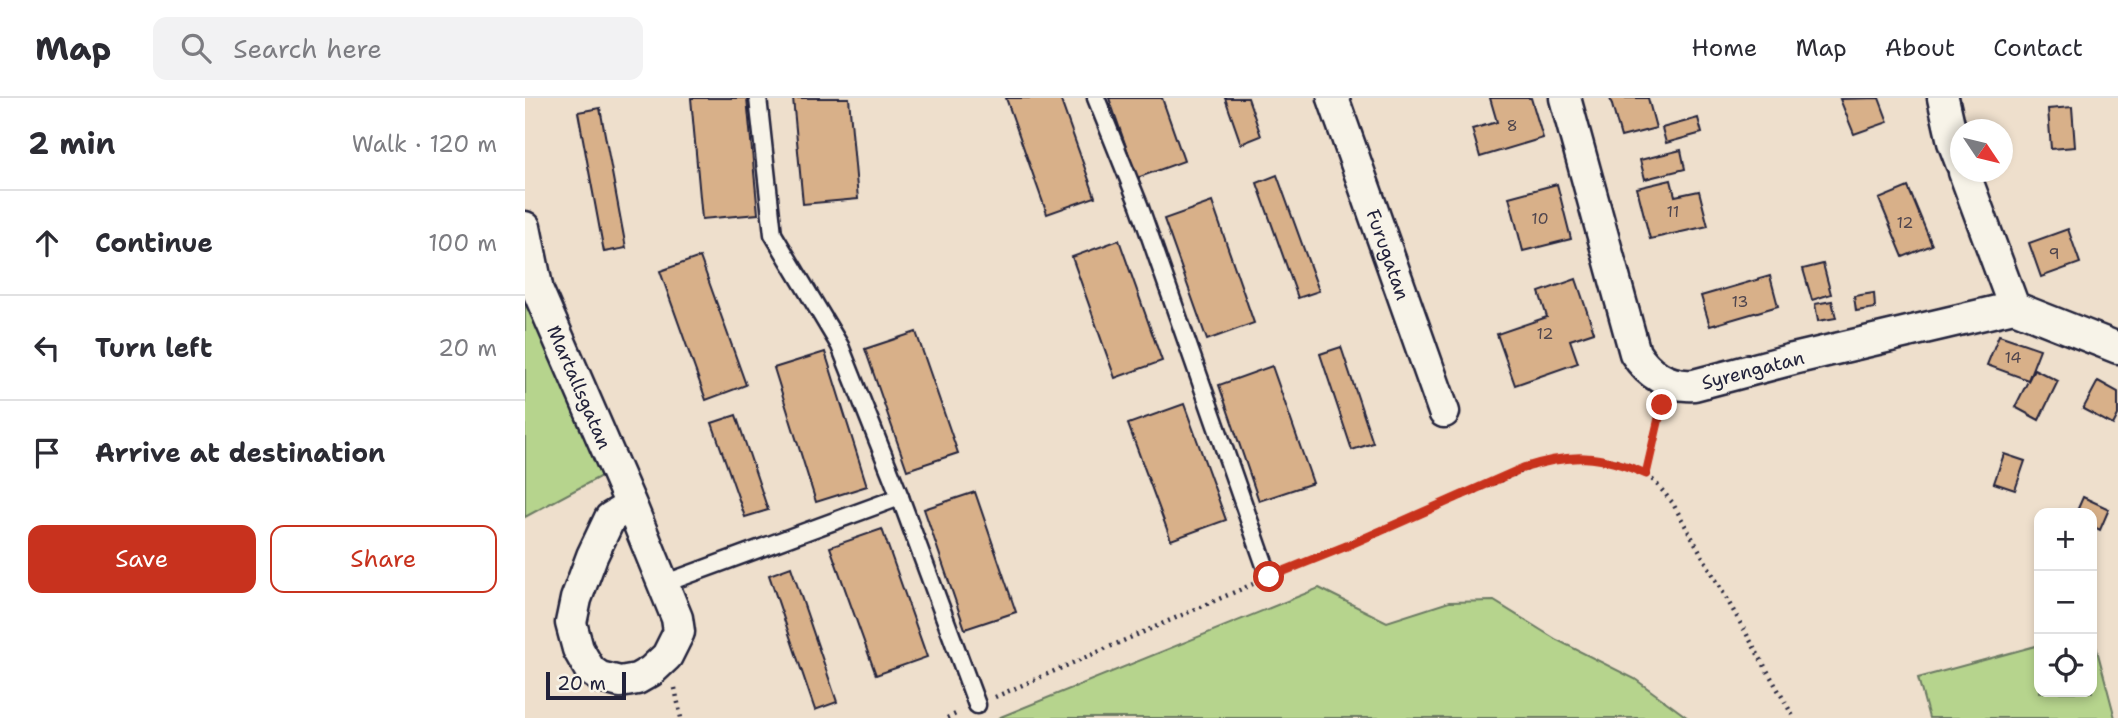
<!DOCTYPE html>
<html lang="en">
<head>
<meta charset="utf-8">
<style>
	:root { --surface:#fff; --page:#f2f2f3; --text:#2b2b33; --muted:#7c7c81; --line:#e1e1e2; --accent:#c8321e }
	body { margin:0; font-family:"Shantell Sans",sans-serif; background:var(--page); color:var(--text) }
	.controls { position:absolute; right:21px; bottom:21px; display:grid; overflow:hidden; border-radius:14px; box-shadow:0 4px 10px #0003 }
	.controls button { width:63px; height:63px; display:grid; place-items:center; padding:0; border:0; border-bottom:2px solid var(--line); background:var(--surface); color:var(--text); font:35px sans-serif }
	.compass { position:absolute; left:1425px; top:21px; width:63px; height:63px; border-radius:50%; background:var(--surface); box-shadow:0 4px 10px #0003; rotate:125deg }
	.scale { position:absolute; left:21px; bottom:18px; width:80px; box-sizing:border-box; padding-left:7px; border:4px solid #22223b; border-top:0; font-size:19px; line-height:24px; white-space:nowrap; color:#22223b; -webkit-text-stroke:5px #f7f3e8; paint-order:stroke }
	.stop { position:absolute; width:21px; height:21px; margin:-16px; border:5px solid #c8321e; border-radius:50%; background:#fff }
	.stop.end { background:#c8321e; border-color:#fff; box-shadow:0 2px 7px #0008 }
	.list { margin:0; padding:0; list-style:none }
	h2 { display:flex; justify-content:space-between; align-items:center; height:91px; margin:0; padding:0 28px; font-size:30px }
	h2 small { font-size:23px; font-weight:400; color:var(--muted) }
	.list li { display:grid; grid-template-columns:46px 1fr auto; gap:21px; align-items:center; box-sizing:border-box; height:105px; padding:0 28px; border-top:2px solid var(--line) }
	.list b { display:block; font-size:26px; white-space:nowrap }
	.list em { font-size:23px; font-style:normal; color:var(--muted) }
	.actions { display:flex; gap:14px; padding:21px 28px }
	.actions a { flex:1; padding:16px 0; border:2px solid var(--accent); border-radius:14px; text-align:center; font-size:24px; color:var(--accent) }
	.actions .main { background:var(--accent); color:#fff }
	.icon { flex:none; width:38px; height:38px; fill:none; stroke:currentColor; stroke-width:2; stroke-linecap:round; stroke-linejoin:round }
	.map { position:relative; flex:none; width:1593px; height:620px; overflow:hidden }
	header { display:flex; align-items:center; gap:42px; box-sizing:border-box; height:98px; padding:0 35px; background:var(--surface); border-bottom:2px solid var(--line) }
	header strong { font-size:33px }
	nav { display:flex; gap:38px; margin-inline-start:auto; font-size:24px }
	.search { width:490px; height:63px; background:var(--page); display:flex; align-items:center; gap:18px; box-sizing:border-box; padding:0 24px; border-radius:14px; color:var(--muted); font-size:26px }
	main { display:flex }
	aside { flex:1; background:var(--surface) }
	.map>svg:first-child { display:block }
	.green { fill:#b6d48d; stroke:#6c7b64; stroke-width:2 }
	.building { fill:#d8b089; stroke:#22223b; stroke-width:2 }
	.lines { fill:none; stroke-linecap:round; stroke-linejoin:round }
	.lane-casing { stroke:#22223b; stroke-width:21 }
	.street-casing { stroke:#22223b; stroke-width:35 }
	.path { stroke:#22223b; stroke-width:4.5; stroke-dasharray:2 5; stroke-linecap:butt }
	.lane { stroke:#f7f3e8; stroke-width:16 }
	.street { stroke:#f7f3e8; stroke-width:30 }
	.route { stroke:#c8321e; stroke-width:9 }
	.labels { text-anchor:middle; stroke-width:6; stroke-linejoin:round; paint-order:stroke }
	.number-label { font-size:16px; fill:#50464e }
	.street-label { font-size:19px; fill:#22223b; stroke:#f7f3e8 }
</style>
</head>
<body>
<header>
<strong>Map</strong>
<div class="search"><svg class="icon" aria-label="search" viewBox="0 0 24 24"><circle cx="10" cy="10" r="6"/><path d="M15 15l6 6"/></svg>Search here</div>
<nav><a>Home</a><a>Map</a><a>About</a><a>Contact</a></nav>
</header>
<main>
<aside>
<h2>2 min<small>Walk · 120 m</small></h2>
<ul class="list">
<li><svg class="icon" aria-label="ahead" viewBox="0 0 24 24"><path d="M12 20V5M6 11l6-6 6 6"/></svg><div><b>Continue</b></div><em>100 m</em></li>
<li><svg class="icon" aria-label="left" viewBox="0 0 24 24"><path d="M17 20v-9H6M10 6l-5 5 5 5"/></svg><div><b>Turn left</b></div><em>20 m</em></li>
<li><svg class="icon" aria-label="arrive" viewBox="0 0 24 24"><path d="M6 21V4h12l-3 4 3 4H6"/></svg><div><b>Arrive at destination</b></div></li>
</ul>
<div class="actions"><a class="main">Save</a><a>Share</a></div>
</aside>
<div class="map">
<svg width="1593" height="620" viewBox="0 0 1593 620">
	<rect width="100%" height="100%" fill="#eedfcc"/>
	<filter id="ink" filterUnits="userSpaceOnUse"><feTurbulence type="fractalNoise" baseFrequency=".0143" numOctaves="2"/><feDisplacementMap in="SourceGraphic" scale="14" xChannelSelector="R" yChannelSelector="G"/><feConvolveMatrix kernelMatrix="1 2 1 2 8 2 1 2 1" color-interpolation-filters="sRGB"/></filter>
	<g filter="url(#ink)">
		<g class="green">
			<path d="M0,176l80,200 -80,43z"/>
			<path d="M794,490l68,34 62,-20 45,-1 63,39 78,39 53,39h-690z"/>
			<path d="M1567,533l23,87h-186l-11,-40 121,-33v47h53z"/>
		</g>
		<g class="building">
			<path d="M166,0h56l11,116 -56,5z"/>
			<path d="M268,0h56l9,101 -55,5z"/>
			<path d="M481,0h54l35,99 -48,17z"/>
			<path d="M584,0h53l22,63 -47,17z"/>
			<path d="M700,0h23l13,38 -20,8z"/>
			<path d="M965,0h41l12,40 -63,19 -8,-28 25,-7z"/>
			<path d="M1085,0h38l8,30 -35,9z"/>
			<path d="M1354,0l9,24 -34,12 -14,-35z"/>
			<path d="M1547,9l3,40 -24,2 -3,-40z"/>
			<path d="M75,10l26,140 -22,4 -26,-140z"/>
			<path d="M1173,20l4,15 -36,10 -4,-15z"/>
			<path d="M1156,52l4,19 -40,10 -5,-19z"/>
			<path d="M752,77l42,116 -21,7 -41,-115z"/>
			<path d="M1146,82l4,16 24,-5 9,35 -58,13 -13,-51z"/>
			<path d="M1032,86l14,55 -48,12 -14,-54z"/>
			<path d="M1383,89l24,58 -29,12 -24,-58z"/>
			<path d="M687,104l42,121 -47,17 -43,-121z"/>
			<path d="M1543,131l12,34 -39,14 -12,-34z"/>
			<path d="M594,142l43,121 -47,17 -43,-121z"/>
			<path d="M175,159l46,128 -40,15 -46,-129z"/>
			<path d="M1298,166l8,30 -19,6 -9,-31z"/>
			<path d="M1245,178l8,30 -68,20 -9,-30z"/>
			<path d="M1051,181l18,53 -24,8 8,23 -63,22 -18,-51 50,-17 -8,-25z"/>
			<path d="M1349,195l1,15 -19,3 -2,-15z"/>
			<path d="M1307,203l4,17 -18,3 -3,-17z"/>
			<path d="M391,234l42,121 -51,17 -42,-121z"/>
			<path d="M1474,237l41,14 -12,31 -41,-15z"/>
			<path d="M816,249l32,96 -21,7 -32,-96z"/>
			<path d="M300,254l42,134 -51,16 -42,-134z"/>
			<path d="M747,268l41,117 -54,18 -40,-116z"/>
			<path d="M1509,271l24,12 -19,39 -24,-13z"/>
			<path d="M1573,283l20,11v23l-5,10 -30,-16z"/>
			<path d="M659,306l42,116 -55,20 -43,-116z"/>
			<path d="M211,317l32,95 -23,7 -33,-94z"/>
			<path d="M1479,356l21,7 -10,29 -21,-7z"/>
			<path d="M450,394l41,120 -51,17 -41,-120z"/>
			<path d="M1558,399l26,12 -9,21 -8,-4v-13h-16z"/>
			<path d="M357,431l45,128 -51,18 -46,-128z"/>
			<path d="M266,469l46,135 -22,8 -46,-135z"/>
		</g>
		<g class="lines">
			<defs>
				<g id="lane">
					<path d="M233,0l15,136 67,112 60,151 77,208"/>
					<path d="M571,0l43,107 130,372"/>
					<path d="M138,486l237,-87"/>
				</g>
				<g id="street">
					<path id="s1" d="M808,0l111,314"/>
					<path id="s2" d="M1040,0l70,255c14,22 34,34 59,32l99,-26 221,-52"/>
					<path d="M1418,0l10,44 8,21"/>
					<path d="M1439,74l50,135 104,41"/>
					<path id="s3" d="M0,129l13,64 93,214 46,113 2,14 -12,24 -16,15 -14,8 -17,3 -20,-5 -10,-7 -12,-21 -7,-26 5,-24 16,-43 18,-38 21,-13"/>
				</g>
			</defs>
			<use href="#lane" class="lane-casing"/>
			<use href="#street" class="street-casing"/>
			<g class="path">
				<path d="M1121,376l16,-67"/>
				<path d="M762,472l259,-109c32,-6 70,-5 99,13 10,6 19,19 27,28l122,216"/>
				<path d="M150,590l6,30"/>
				<path d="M470,599l258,-113"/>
				<path d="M422,620l11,-5"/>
			</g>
			<use href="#lane" class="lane"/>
			<use href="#street" class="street"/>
		</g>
	</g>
	<g class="lines" filter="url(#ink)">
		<path class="route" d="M744,479l80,-32 174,-77c46,-15 78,-14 123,6l16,-69"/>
	</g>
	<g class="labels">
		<g class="number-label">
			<text x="987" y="33">8</text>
			<text x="1148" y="119">11</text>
			<text x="1015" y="126">10</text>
			<text x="1380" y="130">12</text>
			<text x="1529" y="161">9</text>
			<text x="1215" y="209">13</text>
			<text x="1020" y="241">12</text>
			<text x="1488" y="265">14</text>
		</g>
		<g class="street-label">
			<text dy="7" stroke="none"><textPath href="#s1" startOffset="166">Furugatan</textPath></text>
			<text dy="7" stroke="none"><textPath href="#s2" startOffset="396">Syrengatan</textPath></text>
			<text dy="7" stroke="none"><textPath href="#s3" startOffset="170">Martallsgatan</textPath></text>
		</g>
	</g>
</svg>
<div class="controls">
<button>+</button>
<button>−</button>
<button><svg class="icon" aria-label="locate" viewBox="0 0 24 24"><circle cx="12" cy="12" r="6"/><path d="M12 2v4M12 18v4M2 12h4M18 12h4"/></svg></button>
</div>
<svg class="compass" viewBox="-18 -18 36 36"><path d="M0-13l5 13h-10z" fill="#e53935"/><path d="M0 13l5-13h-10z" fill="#7c7c81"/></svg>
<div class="scale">20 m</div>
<div class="stop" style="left:744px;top:479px"></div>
<div class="stop end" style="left:1137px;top:307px"></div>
</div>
</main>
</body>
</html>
